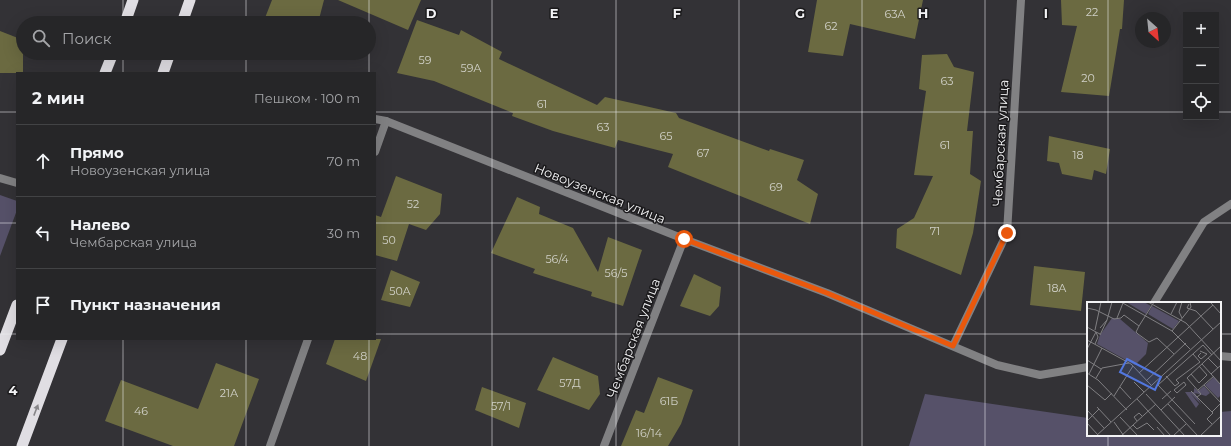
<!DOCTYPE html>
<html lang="ru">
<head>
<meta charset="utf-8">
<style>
	:root { --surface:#262628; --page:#323234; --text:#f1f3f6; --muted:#a4a5a8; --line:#424345 }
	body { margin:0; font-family:Montserrat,sans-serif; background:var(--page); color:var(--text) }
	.controls { position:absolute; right:12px; top:12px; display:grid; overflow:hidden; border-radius:0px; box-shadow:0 4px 16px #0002 }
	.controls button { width:36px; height:36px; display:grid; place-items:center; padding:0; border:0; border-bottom:1px solid var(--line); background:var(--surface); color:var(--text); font:20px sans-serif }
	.compass { position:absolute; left:1135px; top:12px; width:36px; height:36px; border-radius:50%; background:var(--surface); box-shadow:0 4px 16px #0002; rotate:153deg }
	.stop { position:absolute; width:12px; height:12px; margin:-9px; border:3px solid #ea580c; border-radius:50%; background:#fff }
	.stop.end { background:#ea580c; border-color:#fff; box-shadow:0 1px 4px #0008 }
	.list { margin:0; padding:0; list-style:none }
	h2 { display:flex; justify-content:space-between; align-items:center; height:52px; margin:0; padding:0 16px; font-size:17px }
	h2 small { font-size:13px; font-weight:400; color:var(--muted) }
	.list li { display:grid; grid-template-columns:26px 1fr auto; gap:12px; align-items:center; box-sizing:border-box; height:72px; padding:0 16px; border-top:1px solid var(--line) }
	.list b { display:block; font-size:15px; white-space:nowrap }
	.list p { margin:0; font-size:13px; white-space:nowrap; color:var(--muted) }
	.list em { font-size:13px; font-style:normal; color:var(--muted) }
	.icon { flex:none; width:22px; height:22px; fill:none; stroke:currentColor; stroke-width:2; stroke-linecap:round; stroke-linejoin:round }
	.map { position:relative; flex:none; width:1231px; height:446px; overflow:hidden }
	.search { position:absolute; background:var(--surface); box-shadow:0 4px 16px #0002; left:16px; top:16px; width:360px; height:44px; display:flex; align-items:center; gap:10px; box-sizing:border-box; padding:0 14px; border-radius:22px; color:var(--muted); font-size:15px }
	.panel { position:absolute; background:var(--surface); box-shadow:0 4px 16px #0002; left:16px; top:72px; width:360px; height:268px; border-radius:0px }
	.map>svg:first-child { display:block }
	.green { fill:#565169 }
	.building { fill:#6b6a41 }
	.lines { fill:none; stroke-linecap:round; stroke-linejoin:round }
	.minor { stroke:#818183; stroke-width:8 }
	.trunk { stroke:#e0dee3; stroke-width:11 }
	.oneway { fill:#878689 }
	.route { stroke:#ea580c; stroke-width:5 }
	.grid { fill:none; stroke:#f3f3f5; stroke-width:1; stroke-opacity:0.55 }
	.labels { text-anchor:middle; stroke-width:3; stroke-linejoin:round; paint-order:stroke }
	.number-label { font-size:11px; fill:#d1d1c8 }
	.street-label { font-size:13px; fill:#f3f3f5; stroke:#1b1a1c }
	.inset-road { fill:none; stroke:#807f82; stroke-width:1 }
	.view { fill:#5277df; fill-opacity:0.15; stroke:#5277df; stroke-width:2 }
	.inset-edge { fill:none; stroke:#f3f3f5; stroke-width:2 }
	.grid-label { font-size:13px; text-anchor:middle; font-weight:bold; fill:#f3f3f5; stroke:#1b1a1c; stroke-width:3; stroke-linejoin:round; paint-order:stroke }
</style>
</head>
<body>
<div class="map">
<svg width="1231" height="446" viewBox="0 0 1231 446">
	<rect width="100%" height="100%" fill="#333236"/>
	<g class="green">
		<path d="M0,195l17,6v9l-17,46z"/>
		<path d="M925,394l163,24v17h132v-23l11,-1v35h-322z"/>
	</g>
	<g class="building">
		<path d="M272,0h52l-6,23h-55z"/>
		<path d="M338,0h83l-13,30z"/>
		<path d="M817,0h106l-8,39 -65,-15 -7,32 -35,-4z"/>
		<path d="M1061,0h63l-2,29h-2l-11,67 -48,-4 16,-66 -15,-1z"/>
		<path d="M417,20l42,15 2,-5 41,22 -3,7 98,46 8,-8 71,16 3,5 90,33 1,-2 34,11 -7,20 21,14 -8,30 -142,-57 5,-13 -55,-14 -3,8 -62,-17 -41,-15 1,-3 -79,-32 -37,-8z"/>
		<path d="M0,31l23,9v33h-23z"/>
		<path d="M947,54l7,13 20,5 -7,59h6l-3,43 11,7 -8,52 -12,42 -65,-27 1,-19 17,-11 19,-42 -19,-1 12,-84 -7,-2 3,-34z"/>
		<path d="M1049,136l61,13 -4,25 -12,-4 -2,10 -30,-6 -3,-11 -12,-2z"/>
		<path d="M396,176l46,18 -2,20 -14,16 -17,-6 -12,37 -22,-6v-40l6,2z"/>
		<path d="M517,197l23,10 -1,7 34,14 25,44 10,-35 34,13 -19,56 -32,-10 1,-4 -59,-19 2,-4 -44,-16z"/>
		<path d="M1034,266l51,6 -4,39 -51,-6z"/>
		<path d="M391,270l29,12 -10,25 -29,-7z"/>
		<path d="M694,274l27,13 -2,19 -9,10 -30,-10z"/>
		<path d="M335,339h46l-15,42 -40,-17z"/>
		<path d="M553,357l45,19 2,18 -11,16 -52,-20z"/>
		<path d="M216,363l43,16 -25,67h-61l-68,-25 16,-41 77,29z"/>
		<path d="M658,377l35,13 -12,34 -13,22h-47l15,-36 8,3z"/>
		<path d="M482,387l44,16 -7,25 -44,-18z"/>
	</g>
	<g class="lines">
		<g class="minor">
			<path d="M375,119l11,2 298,118 143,54 170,72 43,10 48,-8"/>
			<path d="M375,152l11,-31"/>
			<path d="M0,178l17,5"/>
			<path d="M1154,303l50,-81 27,-18"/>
			<path d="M953,346l54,-113 14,-233"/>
			<path d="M1220,356l11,1"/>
			<path d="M270,446l38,-107"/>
			<path d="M604,446l80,-207"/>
		</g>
		<g class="trunk">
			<path d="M125,23l8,-23"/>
			<path d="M182,23l8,-23"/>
			<path d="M105,73l8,-20"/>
			<path d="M163,73l7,-20"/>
			<path d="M0,350l17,-45"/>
			<path d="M22,446l40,-107"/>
		</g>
	</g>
	<defs><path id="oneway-solid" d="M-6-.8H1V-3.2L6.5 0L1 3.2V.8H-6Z"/></defs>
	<use class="oneway" href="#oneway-solid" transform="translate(36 410) rotate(-69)"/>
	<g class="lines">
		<path class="route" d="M684,239l143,54 126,53 54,-113"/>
	</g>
	<path class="grid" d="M123,0v23M246,0v23M369,0v73M492,0v446M616,0v446M739,0v446M862,0v446M985,0v446M1108,0v303M123,53v20M246,53v20M0,112h17M375,112h811M1216,112h15M0,223h17M375,223h856M0,334h17M375,334h713M1220,334h11M123,339v107M246,339v107M369,339v107M1108,435v11"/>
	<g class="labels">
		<g class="number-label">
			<text x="1092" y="16">22</text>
			<text x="895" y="18">63А</text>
			<text x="831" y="30">62</text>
			<text x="425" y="64">59</text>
			<text x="471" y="72">59А</text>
			<text x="1088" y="82">20</text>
			<text x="947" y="85">63</text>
			<text x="542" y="108">61</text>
			<text x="603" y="131">63</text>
			<text x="666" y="140">65</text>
			<text x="945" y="149">61</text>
			<text x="703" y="157">67</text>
			<text x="1078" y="159">18</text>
			<text x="776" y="191">69</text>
			<text x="413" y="208">52</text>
			<text x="935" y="235">71</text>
			<text x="389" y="244">50</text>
			<text x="557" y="263">56/4</text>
			<text x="616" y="277">56/5</text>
			<text x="1057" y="292">18А</text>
			<text x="400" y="295">50А</text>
			<text x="360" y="360">48</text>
			<text x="570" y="387">57Д</text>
			<text x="229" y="397">21А</text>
			<text x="669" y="405">61Б</text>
			<text x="501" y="410">57/1</text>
			<text x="141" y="415">46</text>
			<text x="649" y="437">16/14</text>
		</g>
		<g class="street-label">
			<text transform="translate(1000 143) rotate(-87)" y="5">Чембарская улица</text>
			<text transform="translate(600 193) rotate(22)" y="5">Новоузенская улица</text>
			<text transform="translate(633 338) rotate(-69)" y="5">Чембарская улица</text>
		</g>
	</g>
	<g transform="translate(1087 302)">
		<rect width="134" height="134" fill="#333236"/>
		<path d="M39,0h18l7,4 -5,8zM65,4l27,15 -6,8 -25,-15zM25,16l8,1 28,24 -2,11 -11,11 -38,-21 3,-9zM127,75l7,8v10l-3,3 -13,-13zM117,84l6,7 -4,3 -11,-3 6,11 -11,-11 9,11 -3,4 -11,-16h9v-4l4,3z" fill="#565169"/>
		<path class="inset-road" d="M34,0l51,29 18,18M61,0l38,21 35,38M95,0l-3,10 3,6M124,1l10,11M102,2l-2,4 9,3 17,18M0,6l9,2 18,9 7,-1 3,-3 15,11 -3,6 2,2 11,8 8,-4 17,16M84,12l6,-12M30,16l6,-15M52,24l15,-24M0,25l9,5 2,5 -3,7M13,26l7,-8 5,-18M8,28l6,-28M85,29l19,-24 -1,-5M13,33l7,-15M0,38l44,24 20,21M0,47l9,-17 4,2M113,49l7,3 -6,5 -3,-3 3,-3M121,56l10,10M0,58l14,9M115,62l19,21M0,71l11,7 29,30M52,71l74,-68M2,72l13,-26M104,72l8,9 8,-8 -8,-9M124,72l10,-9M79,74l9,10 4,-3 -3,-3 24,-18 -7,-8M9,76l6,-10 27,-5M59,79l40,-38M47,80l10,10M97,80l2,3 -9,8 -3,-3zM0,83l18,15 7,-7M71,83l45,-40 9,10M71,83l37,39M117,83l17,18 -9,9M33,85l11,12M111,88l16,-14M104,89l22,22 -6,6 5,5M59,92l39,42M27,94l19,-30M110,95l4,-3 -14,-16 34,-32M50,97l34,37M75,97l9,-8M81,102l30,32M10,105l14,15M0,108l17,18M74,108l14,-13M33,115l18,19M0,119l12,-12M50,119l-3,-4 5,-4 3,3M27,120l10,14M0,121l11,12M46,123l4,4 10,-6 7,7M70,125l8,9M9,134l125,-114M34,134l35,-32M86,134l13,-12M113,134l21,-20"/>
		<path class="view" d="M40,57l34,18 -6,13 -35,-18z"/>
		<rect width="134" height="134" class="inset-edge"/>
	</g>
	<g class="grid-label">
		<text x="431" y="18">D</text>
		<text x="554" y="18">E</text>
		<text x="677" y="18">F</text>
		<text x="800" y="18">G</text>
		<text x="923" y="18">H</text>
		<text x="1046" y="18">I</text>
		<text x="13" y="395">4</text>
	</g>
</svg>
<div class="controls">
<button>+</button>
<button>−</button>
<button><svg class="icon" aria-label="locate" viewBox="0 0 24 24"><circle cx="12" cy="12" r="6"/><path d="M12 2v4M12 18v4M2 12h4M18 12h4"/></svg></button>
</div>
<svg class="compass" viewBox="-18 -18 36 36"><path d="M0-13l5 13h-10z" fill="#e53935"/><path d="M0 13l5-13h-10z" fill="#a4a5a8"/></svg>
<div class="stop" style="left:684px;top:239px"></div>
<div class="stop end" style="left:1007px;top:233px"></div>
<div class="search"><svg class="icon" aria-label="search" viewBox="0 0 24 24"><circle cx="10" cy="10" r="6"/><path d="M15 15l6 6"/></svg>Поиск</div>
<section class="panel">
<h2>2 мин<small>Пешком · 100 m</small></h2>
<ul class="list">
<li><svg class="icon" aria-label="ahead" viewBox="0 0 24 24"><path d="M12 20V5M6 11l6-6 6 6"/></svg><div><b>Прямо</b><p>Новоузенская улица</p></div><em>70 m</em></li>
<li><svg class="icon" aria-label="left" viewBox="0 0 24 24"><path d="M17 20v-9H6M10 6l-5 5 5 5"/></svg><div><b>Налево</b><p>Чембарская улица</p></div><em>30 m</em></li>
<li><svg class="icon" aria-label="arrive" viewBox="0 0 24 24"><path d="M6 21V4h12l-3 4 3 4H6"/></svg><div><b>Пункт назначения</b></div></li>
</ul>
</section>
</div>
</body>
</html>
